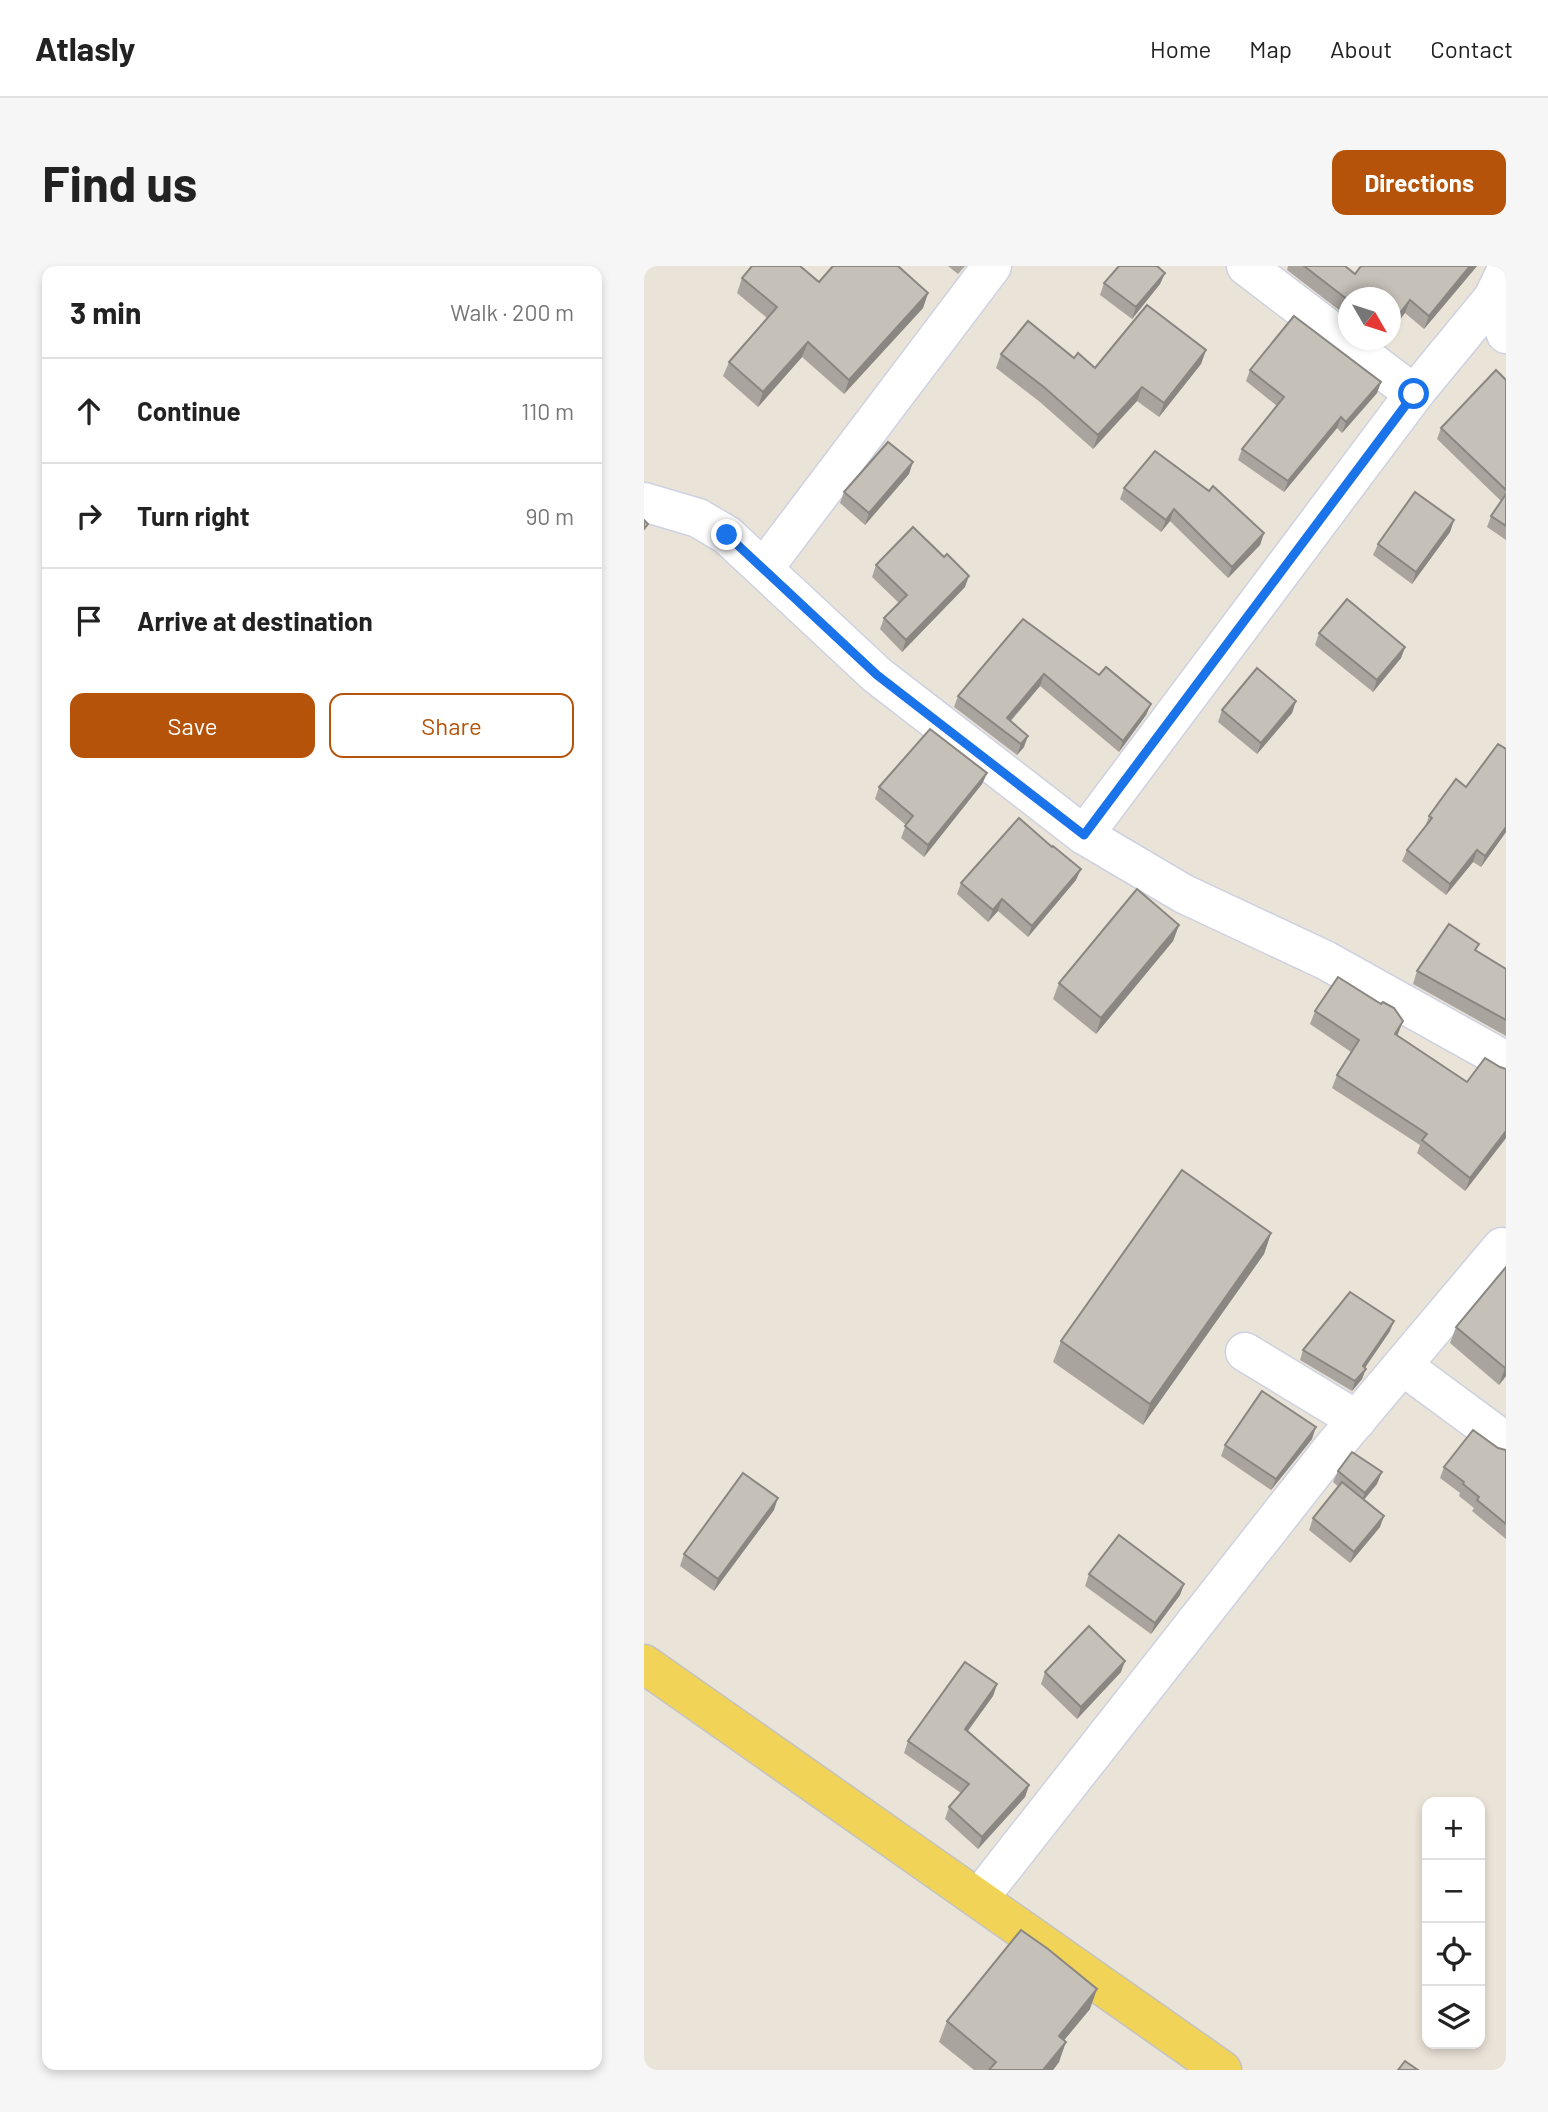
<!DOCTYPE html>
<html lang="en">
<head>
<meta charset="utf-8">
<style>
	:root { --surface:#fff; --page:#f6f6f6; --text:#222; --muted:#767676; --line:#e0e0e0; --accent:#b45309 }
	body { margin:0; font-family:Barlow,sans-serif; background:var(--page); color:var(--text) }
	.controls { position:absolute; right:21px; bottom:21px; display:grid; overflow:hidden; border-radius:14px; box-shadow:0 4px 10px #0003 }
	.controls button { width:63px; height:63px; display:grid; place-items:center; padding:0; border:0; border-bottom:2px solid var(--line); background:var(--surface); color:var(--text); font:35px sans-serif }
	.compass { position:absolute; left:694px; top:21px; width:63px; height:63px; border-radius:50%; background:var(--surface); box-shadow:0 4px 10px #0003; rotate:129deg }
	.stop { position:absolute; width:21px; height:21px; margin:-16px; border:5px solid #1a73e8; border-radius:50%; background:#fff }
	.stop.end { background:#1a73e8; border-color:#fff; box-shadow:0 2px 7px #0008 }
	.list { margin:0; padding:0; list-style:none }
	h2 { display:flex; justify-content:space-between; align-items:center; height:91px; margin:0; padding:0 28px; font-size:30px }
	h2 small { font-size:23px; font-weight:400; color:var(--muted) }
	.list li { display:grid; grid-template-columns:46px 1fr auto; gap:21px; align-items:center; box-sizing:border-box; height:105px; padding:0 28px; border-top:2px solid var(--line) }
	.list b { display:block; font-size:26px; white-space:nowrap }
	.list em { font-size:23px; font-style:normal; color:var(--muted) }
	.actions { display:flex; gap:14px; padding:21px 28px }
	.actions a { flex:1; padding:16px 0; border:2px solid var(--accent); border-radius:14px; text-align:center; font-size:24px; color:var(--accent) }
	.actions .main { background:var(--accent); color:#fff }
	.icon { flex:none; width:38px; height:38px; fill:none; stroke:currentColor; stroke-width:2; stroke-linecap:round; stroke-linejoin:round }
	.map { position:relative; flex:none; width:862px; height:1804px; overflow:hidden; border-radius:14px }
	header { display:flex; align-items:center; gap:42px; box-sizing:border-box; height:98px; padding:0 35px; background:var(--surface); border-bottom:2px solid var(--line) }
	header strong { font-size:33px }
	nav { display:flex; gap:38px; margin-inline-start:auto; font-size:24px }
	.intro { display:flex; align-items:center; justify-content:space-between; box-sizing:border-box; height:168px; padding:0 42px }
	h1 { margin:0; font-size:49px }
	.button { padding:18px 32px; border-radius:14px; background:var(--accent); color:#fff; font-size:24px; font-weight:700 }
	main { display:flex; gap:42px; padding:0 42px }
	aside { flex:1; background:var(--surface); border-radius:14px; box-shadow:0 4px 10px #0003 }
	.map>svg:first-child { display:block }
	.lines { fill:none; stroke-linecap:round; stroke-linejoin:round }
	.minor-casing { stroke:#ced1e1; stroke-width:41 }
	.major-casing { stroke:#c3c3c3; stroke-width:41 }
	.minor { stroke:#fff; stroke-width:38 }
	.major { stroke:#f1d357; stroke-width:38 }
	.wall { fill:#a9a59e }
	.shaded-wall { fill:#8a8681 }
	.building { fill:#c5c0b8; stroke:#8a8681; stroke-width:2 }
	.route { stroke:#1a73e8; stroke-width:9 }
</style>
</head>
<body>
<header>
<strong>Atlasly</strong>
<nav><a>Home</a><a>Map</a><a>About</a><a>Contact</a></nav>
</header>
<div class="intro"><h1>Find us</h1><a class="button">Directions</a></div>
<main>
<aside>
<h2>3 min<small>Walk · 200 m</small></h2>
<ul class="list">
<li><svg class="icon" aria-label="ahead" viewBox="0 0 24 24"><path d="M12 20V5M6 11l6-6 6 6"/></svg><div><b>Continue</b></div><em>110 m</em></li>
<li><svg class="icon" aria-label="right" viewBox="0 0 24 24"><path d="M7 20v-9h11M14 6l5 5-5 5"/></svg><div><b>Turn right</b></div><em>90 m</em></li>
<li><svg class="icon" aria-label="arrive" viewBox="0 0 24 24"><path d="M6 21V4h12l-3 4 3 4H6"/></svg><div><b>Arrive at destination</b></div></li>
</ul>
<div class="actions"><a class="main">Save</a><a>Share</a></div>
</aside>
<div class="map">
<svg width="862" height="1804" viewBox="0 0 862 1804">
	<rect width="100%" height="100%" fill="#eae3d8"/>
	<g class="lines">
		<defs>
			<g id="minor">
				<path d="M602,0l168,128"/>
				<path d="M862,5l-13,27 13,36"/>
				<path d="M0,236l54,16 29,17 150,140 207,160 100,59 141,66 181,101"/>
				<path d="M120,302l228,-302"/>
				<path d="M440,569l330,-441 79,-96"/>
				<path d="M601,1086l112,68"/>
				<path d="M759,1100l103,76"/>
				<path d="M335,1632l352,-448 171,-203"/>
			</g>
			<path id="major" d="M0,1398l578,406"/>
		</defs>
		<use href="#minor" class="minor-casing"/>
		<use href="#major" class="major-casing"/>
		<use href="#minor" class="minor"/>
		<use href="#major" class="major"/>
	</g>
	<g class="wall">
		<path d="M304,0h17l-7,8z"/>
		<path d="M644,0h57l10,8 6,-8h116l-53,63 -19,-16 -15,-15h-42v19l-61,-47z"/>
		<path d="M521,7l-5,11 -28,35 -32,-24 4,-12z"/>
		<path d="M98,12l77,4 109,11 -5,15 -79,86 -42,-37 -44,50 -35,-31 6,-14 38,-44 -30,-25z"/>
		<path d="M562,84l-5,14 -42,53 -22,-16 -44,48 -53,-47 -44,-34 5,-14 73,4 21,10z"/>
		<path d="M606,104l131,12 -4,11 -35,40 -5,-5 -53,64 -46,-32 4,-11 35,-43 -31,-25z"/>
		<path d="M862,114v160l-19,-13 4,-11 10,-15 -64,-62 4,-11z"/>
		<path d="M265,208l-44,51 -25,-22 4,-11z"/>
		<path d="M480,222l140,45 -4,12 -32,33 -58,-57 -9,11 -41,-33z"/>
		<path d="M810,254l-4,12 -38,52 -39,-29 5,-11z"/>
		<path d="M232,299l89,22 -63,65 -22,-23 4,-11 15,-15 -27,-26z"/>
		<path d="M379,353l76,56 52,29 -5,11 -27,37 -79,-66 -29,35 13,26 -7,8 -63,-48 4,-11z"/>
		<path d="M675,367l86,14 -4,11 -28,34 -58,-47z"/>
		<path d="M652,435l-4,12 -35,41 -39,-32 4,-12z"/>
		<path d="M343,507l-5,11 -58,73 -23,-19 5,-13 -31,-26 4,-12z"/>
		<path d="M785,550l77,16 -25,35 -8,-5 -27,33 -44,-34 5,-11 18,-23z"/>
		<path d="M432,614l-48,57 -30,-26 -10,11 -31,-28 4,-11z"/>
		<path d="M535,659l-6,16 -77,93 -43,-35 6,-16z"/>
		<path d="M832,685l30,18v67l-93,-52 4,-13z"/>
		<path d="M671,745l82,24 109,103 -41,53 -48,-38 3,-8 -88,-57 5,-13 14,-23 -41,-28z"/>
		<path d="M627,967l-7,21 -121,171 -90,-63 8,-21z"/>
		<path d="M862,1001v109l-7,9 -49,-42 6,-16z"/>
		<path d="M746,1065l-25,37 -3,11 -10,12 -52,-31 3,-10z"/>
		<path d="M668,1173l-41,51 -50,-34 4,-11z"/>
		<path d="M854,1182l8,2v89l-34,-28 2,-3 -15,-12 1,-3 -20,-15 4,-11z"/>
		<path d="M694,1205l39,13 -13,16 16,27 -30,36 -41,-33 4,-12 26,-31 -6,-5z"/>
		<path d="M130,1244l-60,81 -34,-25 4,-12z"/>
		<path d="M445,1308l95,10 -4,11 -29,39 -66,-48z"/>
		<path d="M401,1406h76l-44,47 -36,-35z"/>
		<path d="M353,1418l-4,12 -25,35 61,54 -4,12 -47,52 -33,-30 4,-12 12,-14 -57,-40 4,-12z"/>
		<path d="M446,1743l-26,31 -5,22 -6,8h-79l-35,-28 8,-21z"/>
	</g>
	<g class="shaded-wall">
		<path d="M826,0h7l-53,63 5,-13z"/>
		<path d="M521,7l-5,11 -28,35 4,-12z"/>
		<path d="M284,27l-5,15 -79,86 5,-14z"/>
		<path d="M766,34l-5,13 -15,20v-7z"/>
		<path d="M164,76l-6,15 -44,50 5,-15z"/>
		<path d="M562,84l-5,14 -42,53 5,-14z"/>
		<path d="M737,116l-4,11 -35,40 4,-11z"/>
		<path d="M498,121l-5,14 -44,48 5,-14z"/>
		<path d="M697,151l-4,11 -53,64 4,-11z"/>
		<path d="M269,196l-4,12 -44,51 4,-12z"/>
		<path d="M530,243l-4,12 -9,11 5,-12z"/>
		<path d="M810,254l-4,12 -38,52 4,-12z"/>
		<path d="M620,267l-4,12 -32,33 4,-11z"/>
		<path d="M325,310l-4,11 -63,65 4,-12z"/>
		<path d="M761,381l-4,11 -28,34 4,-12z"/>
		<path d="M400,408l-4,12 -37,43 4,-11z"/>
		<path d="M652,435l-4,12 -35,41 4,-11z"/>
		<path d="M507,438l-5,11 -27,37 4,-11z"/>
		<path d="M384,470l-4,11 -7,8 4,-11z"/>
		<path d="M343,507l-5,11 -58,73 4,-12z"/>
		<path d="M862,561v5l-25,35 4,-11z"/>
		<path d="M833,584l-4,12 -27,33 4,-11z"/>
		<path d="M437,603l-5,11 -48,57 4,-11z"/>
		<path d="M358,633l-4,12 -10,11 5,-12z"/>
		<path d="M535,659l-6,16 -77,93 5,-16z"/>
		<path d="M759,755l-5,13 -8,13 5,-13z"/>
		<path d="M862,865v7l-41,53 5,-13z"/>
		<path d="M627,967l-7,21 -121,171 7,-21z"/>
		<path d="M750,1055l-4,10 -31,45 4,-10z"/>
		<path d="M862,1101v9l-7,9 6,-17z"/>
		<path d="M722,1103l-4,10 -10,12 3,-10z"/>
		<path d="M672,1161l-4,12 -41,51 5,-11z"/>
		<path d="M738,1206l-5,12 -17,20 5,-11z"/>
		<path d="M134,1232l-4,12 -60,81 4,-12z"/>
		<path d="M740,1250l-4,11 -30,36 4,-11z"/>
		<path d="M540,1318l-4,11 -29,39 4,-11z"/>
		<path d="M481,1395l-4,11 -44,47 4,-12z"/>
		<path d="M353,1418l-4,12 -32,44 4,-11z"/>
		<path d="M385,1519l-4,12 -47,52 4,-12z"/>
		<path d="M453,1723l-7,20 -39,47 8,-20z"/>
		<path d="M422,1776l-7,20 -6,8h-10z"/>
	</g>
	<g class="building">
		<path d="M108,0h48l19,16 14,-16h65l30,27 -79,87 -41,-38 -45,50 -34,-30 48,-55 -35,-29z"/>
		<path d="M475,0h38l8,7 -29,34 -32,-24z"/>
		<path d="M660,0h41l10,8 6,-8h109l-41,50 -19,-16 -20,26v-28h-42v2z"/>
		<path d="M503,39l59,45 -42,53 -22,-16 -44,48 -53,-47 -44,-34 27,-33 46,37 4,-5 17,15z"/>
		<path d="M650,50l87,66 -35,40 -5,-5 -53,64 -46,-32 42,-52 -34,-27z"/>
		<path d="M852,104l10,10v110l-65,-62z"/>
		<path d="M244,176l25,20 -44,51 -25,-21z"/>
		<path d="M511,185l54,40 4,-5 51,47 -32,34 -58,-58 -8,11 -42,-32z"/>
		<path d="M771,226l39,28 -38,52 -38,-28z"/>
		<path d="M862,228v32l-15,-10z"/>
		<path d="M0,254l4,4 -4,5z"/>
		<path d="M269,261l31,30 3,-3 22,22 -63,64 -22,-22 23,-23 -31,-30z"/>
		<path d="M703,333l58,48 -28,33 -58,-47z"/>
		<path d="M379,353l76,56 7,-8 45,37 -28,37 -79,-67 -37,44 21,18 -7,8 -63,-48z"/>
		<path d="M613,402l39,33 -35,42 -39,-33z"/>
		<path d="M286,463l57,44 -59,72 -23,-19 8,-10 -34,-29z"/>
		<path d="M854,478l8,5v78l-21,29 -8,-6 -27,34 -43,-34 25,-32 -3,-2 27,-37 10,8z"/>
		<path d="M375,552l33,29 1,-1 28,23 -49,57 -30,-27 -9,11 -32,-27z"/>
		<path d="M493,623l42,36 -78,93 -42,-35z"/>
		<path d="M805,658l30,20 -4,6 31,19v51l-89,-49z"/>
		<path d="M694,711l43,27 2,-2 11,6 9,13 -8,13 72,48 18,-24 15,9 6,2v62l-36,47 -48,-38 5,-6 -90,-59 22,-35 -44,-29z"/>
		<path d="M538,904l89,63 -121,171 -89,-63z"/>
		<path d="M862,1001v100l-1,1 -49,-41z"/>
		<path d="M706,1026l44,29 -31,45 3,3 -11,12 -52,-31z"/>
		<path d="M618,1125l54,36 -40,52 -51,-34z"/>
		<path d="M829,1164l25,18 8,2v74l-29,-24 2,-3 -16,-13 1,-2 -20,-15z"/>
		<path d="M708,1186l30,20 -17,21 -27,-22z"/>
		<path d="M99,1207l35,25 -60,81 -34,-25z"/>
		<path d="M698,1216l42,34 -30,36 -41,-34z"/>
		<path d="M475,1269l65,49 -29,39 -66,-49z"/>
		<path d="M445,1360l36,35 -44,46 -36,-35z"/>
		<path d="M321,1396l32,22 -32,45 64,56 -47,52 -33,-30 20,-23 -61,-43z"/>
		<path d="M377,1664l27,19 49,40 -38,47 7,6 -23,28h-54l7,-8 -49,-41z"/>
		<path d="M761,1795l13,9h-20z"/>
	</g>
	<g class="lines">
		<path class="route" d="M83,269l150,140 207,160 330,-441"/>
	</g>
</svg>
<div class="controls">
<button>+</button>
<button>−</button>
<button><svg class="icon" aria-label="locate" viewBox="0 0 24 24"><circle cx="12" cy="12" r="6"/><path d="M12 2v4M12 18v4M2 12h4M18 12h4"/></svg></button>
<button><svg class="icon" aria-label="layers" viewBox="0 0 24 24"><path d="M12 4l9 5-9 5-9-5zM3 14l9 5 9-5"/></svg></button>
</div>
<svg class="compass" viewBox="-18 -18 36 36"><path d="M0-13l5 13h-10z" fill="#e53935"/><path d="M0 13l5-13h-10z" fill="#767676"/></svg>
<div class="stop" style="left:770px;top:128px"></div>
<div class="stop end" style="left:83px;top:269px"></div>
</div>
</main>
</body>
</html>
